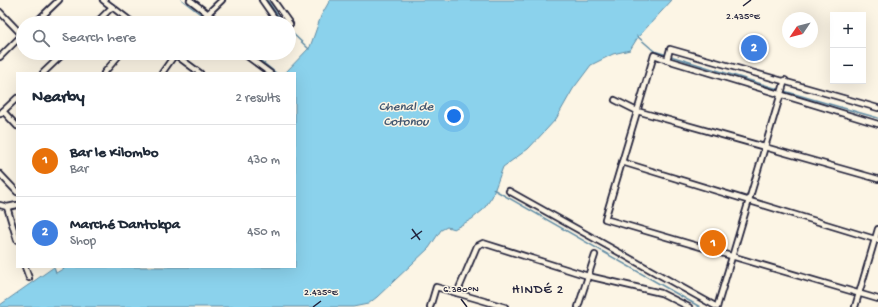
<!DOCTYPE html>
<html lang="en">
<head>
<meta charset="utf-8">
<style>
	:root { --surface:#fff; --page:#f2f2f3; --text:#1f2937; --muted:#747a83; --line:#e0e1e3; --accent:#d93025 }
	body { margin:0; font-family:"Gochi Hand",sans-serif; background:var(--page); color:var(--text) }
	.controls { position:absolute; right:12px; top:12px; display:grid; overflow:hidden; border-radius:0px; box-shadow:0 4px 16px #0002 }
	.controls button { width:36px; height:36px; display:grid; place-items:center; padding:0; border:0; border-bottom:1px solid var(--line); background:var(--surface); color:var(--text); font:20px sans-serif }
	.compass { position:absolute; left:782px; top:12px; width:36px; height:36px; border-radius:50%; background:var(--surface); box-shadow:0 4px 16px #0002; rotate:235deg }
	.you { position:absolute; left:454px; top:116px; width:14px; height:14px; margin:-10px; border:3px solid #fff; border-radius:50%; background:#1a73e8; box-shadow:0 0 0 6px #1a73e833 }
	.badge { display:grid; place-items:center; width:26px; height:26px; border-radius:50%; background:var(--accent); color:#fff; font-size:13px; font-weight:700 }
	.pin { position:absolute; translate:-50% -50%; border:2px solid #fff; box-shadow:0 1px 4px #0006 }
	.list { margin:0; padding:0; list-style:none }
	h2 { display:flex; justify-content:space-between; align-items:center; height:52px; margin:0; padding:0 16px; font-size:17px }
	h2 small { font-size:13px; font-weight:400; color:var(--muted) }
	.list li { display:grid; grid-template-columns:26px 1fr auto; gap:12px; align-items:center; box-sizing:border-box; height:72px; padding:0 16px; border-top:1px solid var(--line) }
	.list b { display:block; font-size:15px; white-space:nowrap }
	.list p { margin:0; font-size:13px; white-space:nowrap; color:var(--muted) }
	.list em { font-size:13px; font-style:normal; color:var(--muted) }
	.icon { flex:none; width:22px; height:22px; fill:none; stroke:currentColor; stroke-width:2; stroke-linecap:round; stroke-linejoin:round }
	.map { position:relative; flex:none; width:878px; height:307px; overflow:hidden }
	.search { position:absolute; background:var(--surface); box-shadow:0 4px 16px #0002; left:16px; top:16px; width:280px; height:44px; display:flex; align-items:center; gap:10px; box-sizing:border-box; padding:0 14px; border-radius:22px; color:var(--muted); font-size:15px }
	.panel { position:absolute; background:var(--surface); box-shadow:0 4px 16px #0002; left:16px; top:72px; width:280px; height:196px; border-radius:0px }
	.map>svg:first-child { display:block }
	.water { fill:#8bd2ec; stroke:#618ca5 }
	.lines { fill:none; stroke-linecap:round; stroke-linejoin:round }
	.stream { stroke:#618ca5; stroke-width:1.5 }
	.street-casing { stroke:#22223b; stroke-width:8 }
	.street { stroke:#fcf5e5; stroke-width:4.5 }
	.ticks { fill:none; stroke:#22223b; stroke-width:1.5 }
	.labels { text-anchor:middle; stroke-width:3; stroke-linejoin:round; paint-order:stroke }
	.water-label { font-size:13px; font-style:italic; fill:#425770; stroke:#fcf5e5 }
	.neighbourhood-label { font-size:13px; letter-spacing:1px; fill:#22223b; stroke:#fcf5e5 }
	.ticks-label { font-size:10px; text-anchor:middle; fill:#22223b; stroke:#fcf5e5; stroke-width:3; stroke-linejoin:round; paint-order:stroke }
</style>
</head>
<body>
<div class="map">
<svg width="878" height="307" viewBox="0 0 878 307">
	<rect width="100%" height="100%" fill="#fcf5e5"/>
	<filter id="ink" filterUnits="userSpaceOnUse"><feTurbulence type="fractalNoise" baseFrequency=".025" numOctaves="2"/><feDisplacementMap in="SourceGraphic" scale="8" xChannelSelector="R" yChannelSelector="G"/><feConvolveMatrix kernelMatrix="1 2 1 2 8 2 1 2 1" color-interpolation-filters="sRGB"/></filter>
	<g filter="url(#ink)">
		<path class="water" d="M330,0h342l-34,37 -8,13 -17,4 -22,11 -18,24 -17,30 -11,12 -17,18 -25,18 -11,30 -9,13 -11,9 -18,10 -7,-2 -6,3 -12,18 -52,49 -9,7 -15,3h-353v-2l54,-38 2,6 10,-6h229v-194h-10l25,-26 11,-31z"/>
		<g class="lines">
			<g class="stream">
				<path d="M182,0l21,16"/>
				<path d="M267,0l16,23"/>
				<path d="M206,18l6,5"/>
				<path d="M289,30l20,19"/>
				<path d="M637,36l17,15 124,38"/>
				<path d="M251,53l25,20"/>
				<path d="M784,91l94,27"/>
				<path d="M493,189l207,118"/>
			</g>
			<defs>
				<g id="street">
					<path d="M103,0l30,23"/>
					<path d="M190,0l30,23"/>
					<path d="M262,0l16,23"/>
					<path d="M273,0l17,24"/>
					<path d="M0,12l22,23"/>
					<path d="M35,23l24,-23"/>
					<path d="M96,23l16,-16"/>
					<path d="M198,23l24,-23"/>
					<path d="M173,53l27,20"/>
					<path d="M243,53l27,20"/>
					<path d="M0,57l23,-23"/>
					<path d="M667,60l-13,-5 -49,164 273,80"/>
					<path d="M43,73l21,-20"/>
					<path d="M104,73l17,-20"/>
					<path d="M162,73l14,-20"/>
					<path d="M615,100l22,11 241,68"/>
					<path d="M878,108l-208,-59 -3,11 211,64"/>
					<path d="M3,111l14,15"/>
					<path d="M0,114l17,-16"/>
					<path d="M622,162l256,78"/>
					<path d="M0,174l17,18"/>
					<path d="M509,191l208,116"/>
					<path d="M0,205l7,2 10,-2"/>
					<path d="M7,207l10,33"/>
					<path d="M25,267l4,11"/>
					<path d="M457,293l20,-47 6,-3 105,33 73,17 28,14"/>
					<path d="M430,307l6,-20 69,20"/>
					<path d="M578,307l17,-52"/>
					<path d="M717,307l68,-227"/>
					<path d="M855,307l23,-78"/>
				</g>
			</defs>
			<use href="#street" class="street-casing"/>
			<use href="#street" class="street"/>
		</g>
	</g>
	<path class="ticks" d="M743,6l8,-6M412,229l8,11M411,239l11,-8M461,299l6,8M313,307l8,-6"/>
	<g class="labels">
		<g class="water-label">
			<text x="406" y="110">Chenal de<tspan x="406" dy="15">Cotonou</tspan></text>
		</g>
		<g class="neighbourhood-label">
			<text x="538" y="293">HINDÉ 2</text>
		</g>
	</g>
	<g class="ticks-label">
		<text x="743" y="19">2.435°E</text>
		<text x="461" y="292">6.380°N</text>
		<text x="321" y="295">2.435°E</text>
	</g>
</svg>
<div class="controls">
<button>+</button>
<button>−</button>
</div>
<svg class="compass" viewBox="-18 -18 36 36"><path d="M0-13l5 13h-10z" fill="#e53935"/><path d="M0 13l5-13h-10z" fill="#747a83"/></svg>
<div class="you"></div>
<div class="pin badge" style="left:713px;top:243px;background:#e8710a">1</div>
<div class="pin badge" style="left:754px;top:48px;background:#3f7fe0">2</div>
<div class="search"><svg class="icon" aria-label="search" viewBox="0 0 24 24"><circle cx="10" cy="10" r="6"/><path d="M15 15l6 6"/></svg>Search here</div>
<section class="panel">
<h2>Nearby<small>2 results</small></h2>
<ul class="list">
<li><span class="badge" style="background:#e8710a">1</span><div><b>Bar le Kilombo</b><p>Bar</p></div><em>430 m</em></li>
<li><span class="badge" style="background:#3f7fe0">2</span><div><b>Marché Dantokpa</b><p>Shop</p></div><em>450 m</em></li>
</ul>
</section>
</div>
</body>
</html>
